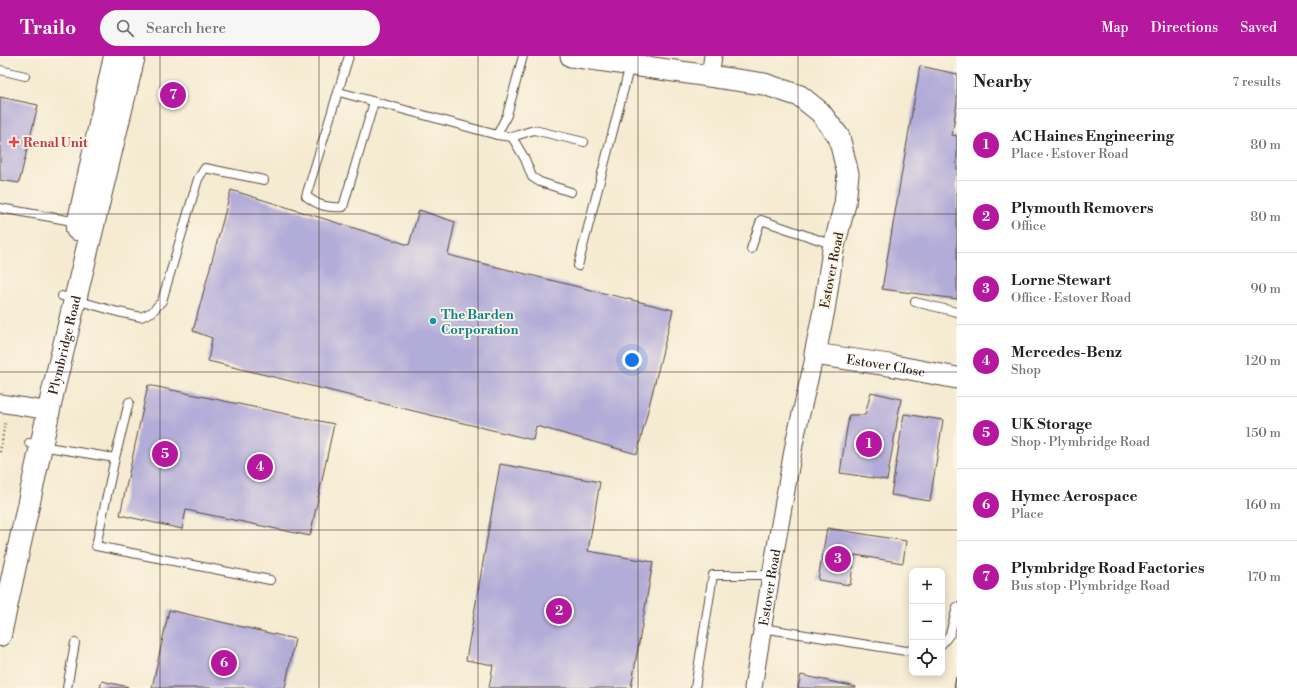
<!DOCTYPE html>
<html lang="en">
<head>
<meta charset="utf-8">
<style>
	:root { --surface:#fff; --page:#f6f6f6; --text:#202124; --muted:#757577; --line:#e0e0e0; --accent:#b5179e }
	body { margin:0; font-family:"Libre Bodoni",serif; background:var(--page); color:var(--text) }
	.controls { position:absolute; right:12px; bottom:12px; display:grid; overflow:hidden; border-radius:8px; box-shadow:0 2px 10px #0003 }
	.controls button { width:36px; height:36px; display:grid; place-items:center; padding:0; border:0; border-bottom:1px solid var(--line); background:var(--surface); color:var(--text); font:20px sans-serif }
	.you { position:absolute; left:632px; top:304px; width:14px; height:14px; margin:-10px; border:3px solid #fff; border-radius:50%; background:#1a73e8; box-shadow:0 0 0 6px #1a73e833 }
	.badge { display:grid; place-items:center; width:26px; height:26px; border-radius:50%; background:var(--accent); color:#fff; font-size:13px; font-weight:700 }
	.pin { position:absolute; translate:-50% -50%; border:2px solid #fff; box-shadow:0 1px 4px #0006 }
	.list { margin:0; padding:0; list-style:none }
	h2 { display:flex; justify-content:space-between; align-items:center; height:52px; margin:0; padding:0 16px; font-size:17px }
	h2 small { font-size:13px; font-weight:400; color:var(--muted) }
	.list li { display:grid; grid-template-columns:26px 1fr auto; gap:12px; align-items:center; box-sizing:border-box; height:72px; padding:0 16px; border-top:1px solid var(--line) }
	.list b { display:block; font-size:15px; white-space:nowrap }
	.list p { margin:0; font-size:13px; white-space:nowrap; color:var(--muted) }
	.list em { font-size:13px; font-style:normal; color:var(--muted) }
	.icon { flex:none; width:22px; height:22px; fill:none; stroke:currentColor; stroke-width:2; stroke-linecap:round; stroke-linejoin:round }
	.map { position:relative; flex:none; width:957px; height:632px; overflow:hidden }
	header { display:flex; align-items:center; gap:24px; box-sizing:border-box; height:56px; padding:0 20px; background:var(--accent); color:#fff }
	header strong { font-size:19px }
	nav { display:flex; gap:22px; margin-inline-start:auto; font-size:14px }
	.search { width:280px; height:36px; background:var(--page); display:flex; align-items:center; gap:10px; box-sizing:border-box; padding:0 14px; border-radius:22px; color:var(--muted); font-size:15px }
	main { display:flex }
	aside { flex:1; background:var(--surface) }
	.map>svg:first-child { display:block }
	.building { fill:#b2acd8 }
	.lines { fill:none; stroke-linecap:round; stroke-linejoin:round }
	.service-casing { stroke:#574739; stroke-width:10 }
	.minor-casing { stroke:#574739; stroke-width:19 }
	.tertiary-casing { stroke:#574739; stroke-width:23 }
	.secondary-casing { stroke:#574739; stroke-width:24 }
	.path { stroke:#574739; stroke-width:2.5; stroke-dasharray:1 3; stroke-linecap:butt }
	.service { stroke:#fff; stroke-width:8 }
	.minor { stroke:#fff; stroke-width:17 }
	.tertiary { stroke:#fff; stroke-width:21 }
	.secondary { stroke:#fff; stroke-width:22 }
	.grid { fill:none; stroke:#3b2a1e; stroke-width:1; stroke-opacity:0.55 }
	.health-dot { fill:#e0444e; stroke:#fcf5e5; stroke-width:1.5 }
	.culture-dot { fill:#0f9aa8; stroke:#fcf5e5; stroke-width:1.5 }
	.labels { text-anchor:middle; stroke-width:3.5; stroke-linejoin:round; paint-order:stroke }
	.health-label { font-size:13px; font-weight:bold; fill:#be3a42; stroke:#fcf5e5; text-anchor:start }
	.street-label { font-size:13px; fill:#3b2a1e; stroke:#fcf5e5 }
	.culture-label { font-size:13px; font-weight:bold; fill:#0d838f; stroke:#fcf5e5; text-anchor:start }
</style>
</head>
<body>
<header>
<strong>Trailo</strong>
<div class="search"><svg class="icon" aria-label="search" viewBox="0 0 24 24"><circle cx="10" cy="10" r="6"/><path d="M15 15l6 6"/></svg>Search here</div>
<nav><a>Map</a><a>Directions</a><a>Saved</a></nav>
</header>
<main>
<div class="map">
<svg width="957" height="632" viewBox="0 0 957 632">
	<rect width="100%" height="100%" fill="#fcf5e5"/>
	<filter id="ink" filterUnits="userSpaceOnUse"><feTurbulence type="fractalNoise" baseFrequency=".025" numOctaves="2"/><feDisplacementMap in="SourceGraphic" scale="8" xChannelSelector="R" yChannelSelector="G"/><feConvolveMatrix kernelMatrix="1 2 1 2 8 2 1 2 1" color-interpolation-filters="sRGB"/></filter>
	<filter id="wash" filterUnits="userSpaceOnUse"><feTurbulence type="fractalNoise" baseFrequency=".012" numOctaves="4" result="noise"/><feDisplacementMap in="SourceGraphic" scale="16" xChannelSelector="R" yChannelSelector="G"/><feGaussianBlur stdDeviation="0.9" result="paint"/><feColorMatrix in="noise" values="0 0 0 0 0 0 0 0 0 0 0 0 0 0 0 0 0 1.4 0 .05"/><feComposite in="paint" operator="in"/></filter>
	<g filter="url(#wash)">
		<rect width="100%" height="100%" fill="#f5ebd2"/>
		<g id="blocks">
			<g class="building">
				<path d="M920,10l37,8v28l-5,33 5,1v163l-75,-10z"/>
				<path d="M0,41l38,8 -19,78 -19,-3z"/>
				<path d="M231,134l178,55 10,-35 36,12 -7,33 225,55 -36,144 -101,-28 -3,14 -325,-79 4,-23 -19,-7z"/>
				<path d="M148,329l186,39 -24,112 -124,-26 -4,19 -62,-14z"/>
				<path d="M871,336l30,7 -14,81 -47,-7 9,-58h16z"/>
				<path d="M904,358l39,6 -13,81 -39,-6z"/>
				<path d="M500,408l100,18 -12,69 65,11 -22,126h-142l4,-23 -27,-5z"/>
				<path d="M827,472l79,13 -3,22 -48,-8 -5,30 -32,-5z"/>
				<path d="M169,554l126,29 -10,49h-133z"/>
				<path d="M801,619l55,12v1h-58z"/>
				<path d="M956,621l1,11h-3z"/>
				<path d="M102,625l26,6v1h-28z"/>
			</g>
		</g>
	</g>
	<g filter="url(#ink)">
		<use href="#blocks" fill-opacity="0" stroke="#574739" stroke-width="1"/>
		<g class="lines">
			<defs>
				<g id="service">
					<path d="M349,0l-43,140c13,10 21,12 37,11l31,-105"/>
					<path d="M0,14l25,6"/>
					<path d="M339,36l158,43 15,2 22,-7 50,12"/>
					<path d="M497,79l10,-20 16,-59"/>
					<path d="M512,81l13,22 7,18 8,5 31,10"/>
					<path d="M0,152l78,14"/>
					<path d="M751,193l10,-29 73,25"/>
					<path d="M578,210l52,-201"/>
					<path d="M62,240l56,16 23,5 11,-5 10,-11 36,-122 7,-11 59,12"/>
					<path d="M915,246l42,10"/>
					<path d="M29,387l12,3 74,12 14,-56"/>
					<path d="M115,402l-19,88 174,34"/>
					<path d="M762,572l144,23 6,-1"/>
					<path d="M942,588l8,-10 7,-27"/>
					<path d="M67,632l8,-45"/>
					<path d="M695,632l18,-113h58"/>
				</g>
				<g id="minor">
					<path d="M710,20l3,-20"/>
					<path d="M0,347l50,8"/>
					<path id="s1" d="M753,632l18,-113 24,-136 20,-85"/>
				</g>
				<g id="tertiary">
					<path id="s2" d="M571,0l193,28 36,12 20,16 19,25 9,37 -3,30 -12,46 -9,60 -9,44 74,11 68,13"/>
				</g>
				<g id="secondary">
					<path d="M77,173l38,-173"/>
					<path id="s3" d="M0,579l53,-244 81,-335"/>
				</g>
			</defs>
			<use href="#service" class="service-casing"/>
			<use href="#minor" class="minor-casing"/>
			<use href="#tertiary" class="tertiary-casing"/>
			<use href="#secondary" class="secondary-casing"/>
			<path class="path" d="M0,396l5,-29"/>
			<use href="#service" class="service"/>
			<use href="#minor" class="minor"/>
			<use href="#tertiary" class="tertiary"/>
			<use href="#secondary" class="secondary"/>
		</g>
	</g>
	<path class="grid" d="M160,0v632M319,0v632M478,0v632M638,0v632M798,0v632M0,158h957M0,316h957M0,474h957"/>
	<path class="health-dot" d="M12 80h4v4h4v4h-4v4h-4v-4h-4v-4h4z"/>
	<circle class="culture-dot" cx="433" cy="265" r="4"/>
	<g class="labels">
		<g class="health-label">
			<text x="23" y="91">Renal Unit</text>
		</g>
		<g class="street-label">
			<text transform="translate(831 214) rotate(-79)" y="5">Estover Road</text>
			<text dy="5" stroke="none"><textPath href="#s3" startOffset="297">Plymbridge Road</textPath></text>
			<text dy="5" stroke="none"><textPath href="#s2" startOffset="583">Estover Close</textPath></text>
			<text dy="5" stroke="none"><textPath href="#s1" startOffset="102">Estover Road</textPath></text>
		</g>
		<g class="culture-label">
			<text x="441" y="263">The Barden<tspan x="441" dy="15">Corporation</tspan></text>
		</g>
	</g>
</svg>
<div class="controls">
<button>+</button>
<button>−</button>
<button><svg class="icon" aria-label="locate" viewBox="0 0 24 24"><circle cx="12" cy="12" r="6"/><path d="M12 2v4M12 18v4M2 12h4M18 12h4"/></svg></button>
</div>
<div class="you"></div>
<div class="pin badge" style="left:869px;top:388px">1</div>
<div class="pin badge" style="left:559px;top:555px">2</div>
<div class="pin badge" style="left:838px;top:503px">3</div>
<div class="pin badge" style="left:260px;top:411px">4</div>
<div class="pin badge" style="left:165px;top:398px">5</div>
<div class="pin badge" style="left:224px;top:607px">6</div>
<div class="pin badge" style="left:173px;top:39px">7</div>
</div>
<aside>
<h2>Nearby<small>7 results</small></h2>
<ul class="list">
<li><span class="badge">1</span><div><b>AC Haines Engineering</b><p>Place · Estover Road</p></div><em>80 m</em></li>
<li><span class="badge">2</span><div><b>Plymouth Removers</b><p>Office</p></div><em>80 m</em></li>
<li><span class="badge">3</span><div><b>Lorne Stewart</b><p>Office · Estover Road</p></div><em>90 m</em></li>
<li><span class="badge">4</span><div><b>Mercedes-Benz</b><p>Shop</p></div><em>120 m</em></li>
<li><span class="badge">5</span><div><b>UK Storage</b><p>Shop · Plymbridge Road</p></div><em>150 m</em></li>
<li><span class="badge">6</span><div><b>Hymec Aerospace</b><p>Place</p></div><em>160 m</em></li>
<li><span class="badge">7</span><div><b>Plymbridge Road Factories</b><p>Bus stop · Plymbridge Road</p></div><em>170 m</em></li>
</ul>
</aside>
</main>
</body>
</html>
